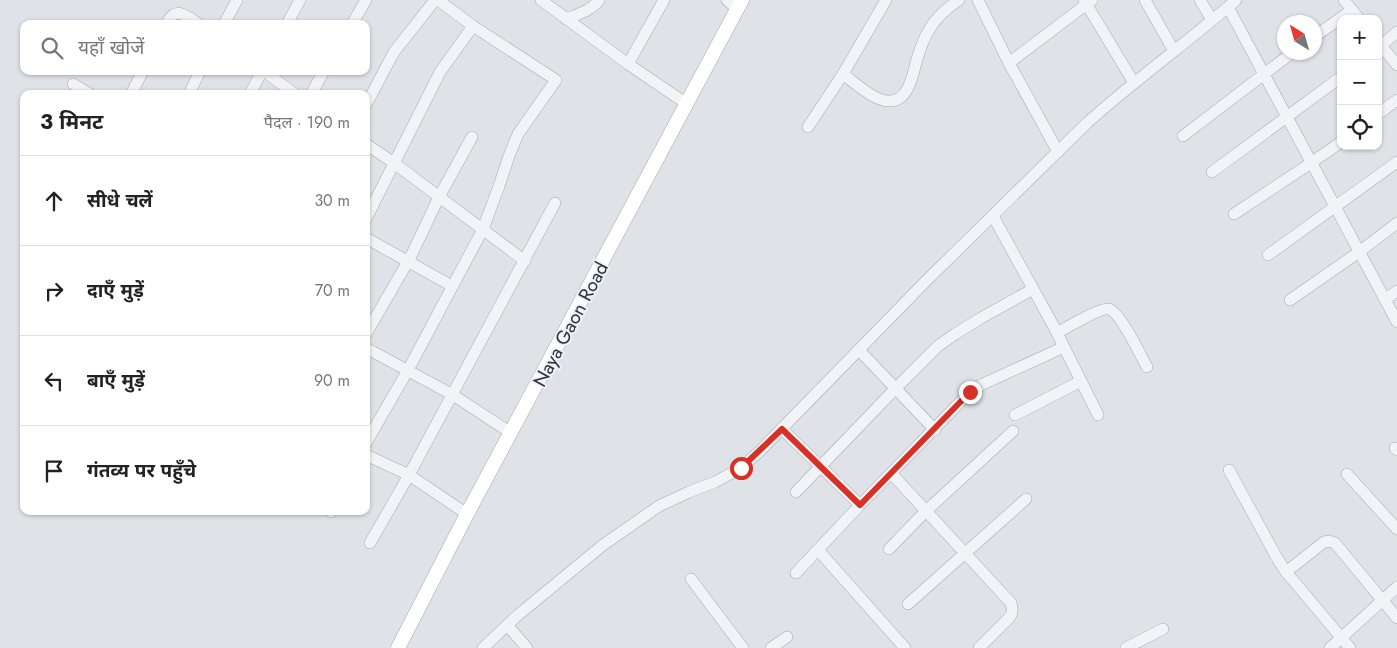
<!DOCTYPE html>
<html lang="hi">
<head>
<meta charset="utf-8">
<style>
	:root { --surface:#fff; --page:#f2f2f2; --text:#222; --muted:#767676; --line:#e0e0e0 }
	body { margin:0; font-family:Jost,"Noto Sans Devanagari",sans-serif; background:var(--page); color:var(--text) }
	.controls { position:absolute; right:15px; top:15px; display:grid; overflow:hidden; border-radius:10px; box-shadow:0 1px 4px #0004 }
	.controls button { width:45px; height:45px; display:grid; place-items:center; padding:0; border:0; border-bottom:1px solid var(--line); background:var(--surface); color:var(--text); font:25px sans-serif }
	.compass { position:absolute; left:1277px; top:15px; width:45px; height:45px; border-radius:50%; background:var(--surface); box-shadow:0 1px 4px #0004; rotate:323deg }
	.stop { position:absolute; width:15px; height:15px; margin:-11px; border:4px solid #d93025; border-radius:50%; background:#fff }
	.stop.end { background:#d93025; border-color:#fff; box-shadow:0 1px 5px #0008 }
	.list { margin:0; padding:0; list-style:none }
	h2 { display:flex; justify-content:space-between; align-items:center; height:65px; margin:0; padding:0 20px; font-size:21px }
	h2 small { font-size:16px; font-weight:400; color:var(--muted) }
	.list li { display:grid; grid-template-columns:32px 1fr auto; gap:15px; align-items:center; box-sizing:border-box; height:90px; padding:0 20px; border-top:1px solid var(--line) }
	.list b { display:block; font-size:19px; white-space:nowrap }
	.list em { font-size:16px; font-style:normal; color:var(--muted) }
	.icon { flex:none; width:28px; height:28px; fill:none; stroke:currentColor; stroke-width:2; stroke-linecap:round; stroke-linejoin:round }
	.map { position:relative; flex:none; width:1397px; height:648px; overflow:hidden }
	.search { position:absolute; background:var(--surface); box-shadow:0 1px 4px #0004; left:20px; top:20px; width:350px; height:55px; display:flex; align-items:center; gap:12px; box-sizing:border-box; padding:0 18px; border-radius:10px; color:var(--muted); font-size:19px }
	.panel { position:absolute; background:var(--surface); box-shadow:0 1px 4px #0004; left:20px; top:90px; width:350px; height:425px; border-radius:10px }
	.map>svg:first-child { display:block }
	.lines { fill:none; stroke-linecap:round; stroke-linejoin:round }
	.minor-casing { stroke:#a5abb1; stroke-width:12 }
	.major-casing { stroke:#9fa9b2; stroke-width:15 }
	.minor { stroke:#f1f3f6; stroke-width:11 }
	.major { stroke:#fff; stroke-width:14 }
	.route { stroke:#d93025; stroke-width:6 }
	.labels { text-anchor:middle; stroke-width:4; stroke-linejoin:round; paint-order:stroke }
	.street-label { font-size:19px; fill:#29333d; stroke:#eef2f5 }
</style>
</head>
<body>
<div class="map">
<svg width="1397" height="648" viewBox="0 0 1397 648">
	<rect width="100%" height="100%" fill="#dfe3e7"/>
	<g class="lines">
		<defs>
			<g id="minor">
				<path d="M541,0l87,64 59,40"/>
				<path d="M727,0l10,9"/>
				<path d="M978,0l31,63 49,89"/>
				<path d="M1084,0l50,83"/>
				<path d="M1145,0l29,51"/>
				<path d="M1200,0l12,20"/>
				<path d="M1344,0l15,19"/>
				<path d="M1228,7l169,315"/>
				<path d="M566,19c12,-5 25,-8 33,-19"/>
				<path d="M166,24c10,-19 19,-9 33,0"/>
				<path d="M224,24l13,-24"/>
				<path d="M287,24l13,-24"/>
				<path d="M352,24l14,-24"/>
				<path d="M1314,37l38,-27"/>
				<path d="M1378,42l19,23"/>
				<path d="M1378,48l19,-16"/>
				<path d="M1009,63l83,-63"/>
				<path d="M628,64l36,-64"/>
				<path d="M264,71l31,23"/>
				<path d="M843,74c12,9 31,27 46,27 20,1 24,-28 28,-42 3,-10 7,-21 12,-29 7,-13 18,-22 30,-30"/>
				<path d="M73,84l17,10"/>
				<path d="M131,94l12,-23"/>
				<path d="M189,94l11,-23"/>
				<path d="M250,94l12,-23"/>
				<path d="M311,94l13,-23"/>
				<path d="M366,105l28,-53 41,-52"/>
				<path d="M1378,114l19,-14"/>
				<path d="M808,127l35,-53 43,-74"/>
				<path d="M1183,136l110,-84"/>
				<path d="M366,144l28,19 131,98"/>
				<path d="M1212,172l129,-95"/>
				<path d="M1234,214l77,-51 30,-21"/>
				<path d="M993,216l61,111 44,88"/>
				<path d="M366,219l74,-147 33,-46"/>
				<path d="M366,238l86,48"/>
				<path d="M1268,255l129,-93"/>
				<path d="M1290,300l69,-48 38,-29"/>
				<path d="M1385,300l12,-9"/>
				<path d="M1057,333c9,-5 44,-26 52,-24 11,3 32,47 38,58"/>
				<path d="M366,334l44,-76 29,-61 33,-60"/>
				<path d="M366,348l87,47 58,38"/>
				<path d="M859,350l76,80"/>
				<path d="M1015,415l66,-34"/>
				<path d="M782,429l78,76"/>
				<path d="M366,443l42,-73 75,-141 16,-43 10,-30 9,-22 38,-54 -83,-54 -35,-26"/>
				<path d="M1395,448l2,2"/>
				<path d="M366,455l43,20 58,39"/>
				<path d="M1229,470l48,88 9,14 64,76"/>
				<path d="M891,473l120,130c2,6 2,10 -2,15l-30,30"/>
				<path d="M1347,474l50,55"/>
				<path d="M796,492l99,-103 43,-43 17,-12 26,-16 52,-29"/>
				<path d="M331,512v-1"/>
				<path d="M370,543l39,-68 146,-272"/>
				<path d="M889,549l37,-38 87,-80"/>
				<path d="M818,550l87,98"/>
				<path d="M1286,572l38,-30 5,-1 6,2 62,75"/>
				<path d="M796,573l64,-68 110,-113 13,-8 81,-37"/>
				<path d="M691,579l52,69"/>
				<path d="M908,604l118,-105"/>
				<path d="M507,625l20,23"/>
				<path d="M483,648l35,-33 85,-70 56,-39 30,-14 26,-10 26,-14 19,-17 166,-170 162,-159c48,-43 100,-80 148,-122"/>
				<path d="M771,648l16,-11"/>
				<path d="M1126,648l37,-19"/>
				<path d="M1330,648l67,-61"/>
			</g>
			<path id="major" d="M398,648l69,-134 275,-514"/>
		</defs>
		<use href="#minor" class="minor-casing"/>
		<use href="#major" class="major-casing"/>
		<use href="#minor" class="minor"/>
		<use href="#major" class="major"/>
	</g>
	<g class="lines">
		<path class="route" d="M741,468l41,-39 78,76 110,-113"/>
	</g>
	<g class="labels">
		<g class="street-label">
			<text transform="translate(570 324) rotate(-62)" y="7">Naya Gaon Road</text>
		</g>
	</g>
</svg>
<div class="controls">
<button>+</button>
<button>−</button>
<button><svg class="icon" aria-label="locate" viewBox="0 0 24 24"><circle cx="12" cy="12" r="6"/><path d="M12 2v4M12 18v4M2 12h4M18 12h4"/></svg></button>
</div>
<svg class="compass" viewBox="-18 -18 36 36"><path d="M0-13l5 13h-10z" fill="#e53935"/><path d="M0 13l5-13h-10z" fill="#767676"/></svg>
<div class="stop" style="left:741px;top:468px"></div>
<div class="stop end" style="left:970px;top:392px"></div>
<div class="search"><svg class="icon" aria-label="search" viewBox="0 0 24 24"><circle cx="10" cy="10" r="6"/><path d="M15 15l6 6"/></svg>यहाँ खोजें</div>
<section class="panel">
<h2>3 मिनट<small>पैदल · 190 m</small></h2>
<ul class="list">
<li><svg class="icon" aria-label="ahead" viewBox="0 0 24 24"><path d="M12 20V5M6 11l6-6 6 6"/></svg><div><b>सीधे चलें</b></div><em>30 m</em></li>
<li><svg class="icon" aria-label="right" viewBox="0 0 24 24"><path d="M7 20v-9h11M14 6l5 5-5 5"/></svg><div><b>दाएँ मुड़ें</b></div><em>70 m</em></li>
<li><svg class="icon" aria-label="left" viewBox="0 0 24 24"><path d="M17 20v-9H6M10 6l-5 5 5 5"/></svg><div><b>बाएँ मुड़ें</b></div><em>90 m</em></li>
<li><svg class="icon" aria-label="arrive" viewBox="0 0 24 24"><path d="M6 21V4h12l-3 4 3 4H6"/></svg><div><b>गंतव्य पर पहुँचे</b></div></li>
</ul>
</section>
</div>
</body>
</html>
